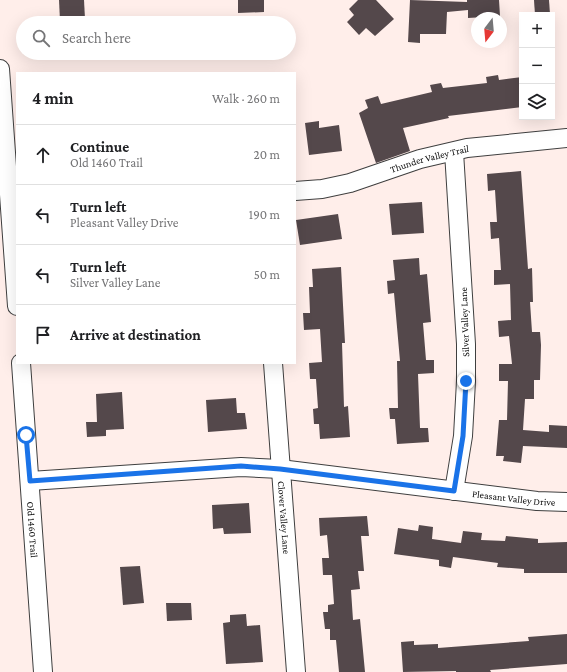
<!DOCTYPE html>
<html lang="en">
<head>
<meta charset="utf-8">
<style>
	:root { --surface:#fff; --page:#f2f2f2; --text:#202124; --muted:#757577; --line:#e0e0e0 }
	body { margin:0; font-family:"Crimson Pro",serif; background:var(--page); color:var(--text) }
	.controls { position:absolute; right:12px; top:12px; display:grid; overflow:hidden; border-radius:0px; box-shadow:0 4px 16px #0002 }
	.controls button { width:36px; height:36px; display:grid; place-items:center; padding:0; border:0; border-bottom:1px solid var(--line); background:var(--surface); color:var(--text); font:20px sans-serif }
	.compass { position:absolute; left:471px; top:12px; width:36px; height:36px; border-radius:50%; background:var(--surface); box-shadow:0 4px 16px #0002; rotate:196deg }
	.stop { position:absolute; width:12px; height:12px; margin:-9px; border:3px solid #1a73e8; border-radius:50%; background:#fff }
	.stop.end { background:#1a73e8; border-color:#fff; box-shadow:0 1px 4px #0008 }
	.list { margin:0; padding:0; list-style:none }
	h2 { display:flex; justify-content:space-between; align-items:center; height:52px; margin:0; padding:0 16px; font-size:17px }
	h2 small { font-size:13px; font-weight:400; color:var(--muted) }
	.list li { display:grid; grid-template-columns:26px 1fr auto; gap:12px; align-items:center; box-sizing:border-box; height:60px; padding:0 16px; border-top:1px solid var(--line) }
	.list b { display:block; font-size:15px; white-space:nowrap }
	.list p { margin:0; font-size:13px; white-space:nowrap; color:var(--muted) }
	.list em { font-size:13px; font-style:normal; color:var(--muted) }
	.icon { flex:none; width:22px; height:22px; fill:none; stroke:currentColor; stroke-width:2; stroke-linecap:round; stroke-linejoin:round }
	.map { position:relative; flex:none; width:567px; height:672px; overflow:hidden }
	.search { position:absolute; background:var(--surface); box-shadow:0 4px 16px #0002; left:16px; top:16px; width:280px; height:44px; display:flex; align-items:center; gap:10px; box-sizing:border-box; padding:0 14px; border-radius:22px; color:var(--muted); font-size:15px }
	.panel { position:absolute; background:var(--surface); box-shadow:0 4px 16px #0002; left:16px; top:72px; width:280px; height:292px; border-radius:0px }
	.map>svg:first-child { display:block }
	.building { fill:#54484b }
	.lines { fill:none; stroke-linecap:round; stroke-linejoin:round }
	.minor-casing { stroke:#3f3f3f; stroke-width:20 }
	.minor { stroke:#fff; stroke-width:18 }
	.route { stroke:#1a73e8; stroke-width:5 }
	.labels { text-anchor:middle; stroke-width:4; stroke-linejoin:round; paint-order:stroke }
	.street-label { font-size:10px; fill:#0c0c0c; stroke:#fff }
</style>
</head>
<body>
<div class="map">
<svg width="567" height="672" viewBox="0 0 567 672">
	<rect width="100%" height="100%" fill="#ffeeea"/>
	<g class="building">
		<path d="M59,0h25l1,19 -25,2z"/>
		<path d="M238,0h26v12l-26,1z"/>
		<path d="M358,0h18l18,19 -19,17 -9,-8 -7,7 -12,-13 7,-7 -5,-6z"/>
		<path d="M410,0l57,2v-2h32l1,16 -32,2v-8l-21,2 -1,22h-26v9l-12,-1z"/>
		<path d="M534,0h15l1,14 -15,1z"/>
		<path d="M498,75l1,5 23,-3v30l-74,9 1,2 -46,10 7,23 -34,12 -17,-50 9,-5 -3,-8 13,-4 3,8 51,-12 -2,-7 11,-2 2,5 44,-5 -1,-6z"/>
		<path d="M319,121v7l20,-3 3,26 -33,4 -4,-32z"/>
		<path d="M521,171l7,98 4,-1 1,34h-3l2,30h8l1,13 -1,35h-6v19h-9l-2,31 26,2v-7l18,1v22l-44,-2 -2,17 -18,-2 1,-5h-8l3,-36h8l1,-39h-9v-17h13l-3,-28 -10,1 -1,-16 13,-1 -1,-36 -16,1v-15h7l-2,-32 -8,1 -1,-17h7l-2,-32 -7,1 -1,-17z"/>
		<path d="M422,202l2,31 -32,2 -3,-31z"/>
		<path d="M338,214l4,25 -42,6 -4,-25z"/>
		<path d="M419,258l1,17 7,-1 4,48 -8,1 3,37h8v13l-16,1 2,54h8l1,14 -32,2 -2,-25h-5l-1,-11h9l-1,-47h3l-6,-68 -6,1 -1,-13 8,-1 -2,-20z"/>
		<path d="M341,267l4,76h-3l2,64 4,-1 2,31 -30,2 -1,-15h-5l-1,-15 5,-1 -2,-29h-6l-1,-16 13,-1 -2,-33 -16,1 -1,-17h7l-1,-26h4l-1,-18z"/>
		<path d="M122,392l2,37 -18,1v6l-19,1 -1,-15h11l-1,-28z"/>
		<path d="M236,398l1,15h8l2,16 -39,3 -2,-32z"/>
		<path d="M249,503l2,30 -27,1 -1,-6 -10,1 -1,-24z"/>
		<path d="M367,516l2,20h-8l3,35h-6l2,18 -9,1 2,30 7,-1 5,53h-26l-3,-32h-6v-11h-5l-2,-17h5v-7l6,-1 -2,-29h-9l-1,-17h7l-2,-23 -7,1 -1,-18z"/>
		<path d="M419,525l14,2 -1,12 29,4 2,-12 19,2 -1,7 24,1 1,-5 32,3v4l29,-1v31h-43v-4l-27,-2 1,-4 -45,-6 -2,11 -12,-2v-6l-45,-6 4,-26 20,3z"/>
		<path d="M140,566l4,37 -21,2 -3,-38z"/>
		<path d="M166,603h25l1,17 -25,1z"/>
		<path d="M246,614l1,12 13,-1 3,37 -37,2 -3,-41 7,-1v-7z"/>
		<path d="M567,634v30l-77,6 1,2h-35v-1l-53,1 -2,-30 13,-1v4l24,-1v4l91,-7 -1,-4z"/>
	</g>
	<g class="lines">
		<defs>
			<g id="minor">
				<path d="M0,69l17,237"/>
				<path id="s1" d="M295,191l27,-2 28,-6 70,-24 47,-11 100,-10"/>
				<path id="s2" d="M21,363l22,309"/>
				<path id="s3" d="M273,363l23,309"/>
				<path id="s4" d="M30,481l211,-14 39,2 257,32 30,1"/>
				<path d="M454,491l9,-55 3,-55v-37l-12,-192"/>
			</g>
		</defs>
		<use href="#minor" class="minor-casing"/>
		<use href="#minor" class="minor"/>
	</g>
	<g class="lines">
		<path class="route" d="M26,435l4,46 211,-15 39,3 174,22 9,-55 3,-55"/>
	</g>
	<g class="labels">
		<g class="street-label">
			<text dy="4" stroke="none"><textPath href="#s1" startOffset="139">Thunder Valley Trail</textPath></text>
			<text transform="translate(464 322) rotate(-92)" y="4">Silver Valley Lane</text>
			<text dy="4" stroke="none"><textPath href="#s4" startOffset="486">Pleasant Valley Drive</textPath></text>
			<text dy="4" stroke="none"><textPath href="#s3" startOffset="155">Clover Valley Lane</textPath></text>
			<text dy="4" stroke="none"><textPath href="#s2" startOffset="167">Old 1460 Trail</textPath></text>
		</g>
	</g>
</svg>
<div class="controls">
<button>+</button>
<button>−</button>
<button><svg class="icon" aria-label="layers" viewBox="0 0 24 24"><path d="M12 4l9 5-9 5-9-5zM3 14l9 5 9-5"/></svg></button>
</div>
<svg class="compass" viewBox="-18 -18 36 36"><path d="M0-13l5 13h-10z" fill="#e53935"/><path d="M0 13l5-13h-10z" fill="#757577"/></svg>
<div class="stop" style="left:26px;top:435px"></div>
<div class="stop end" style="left:466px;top:381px"></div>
<div class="search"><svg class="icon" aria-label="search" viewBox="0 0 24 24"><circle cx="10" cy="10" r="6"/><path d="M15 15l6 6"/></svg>Search here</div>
<section class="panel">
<h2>4 min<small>Walk · 260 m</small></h2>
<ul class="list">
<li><svg class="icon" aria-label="ahead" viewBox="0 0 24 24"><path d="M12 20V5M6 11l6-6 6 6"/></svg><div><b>Continue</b><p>Old 1460 Trail</p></div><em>20 m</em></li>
<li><svg class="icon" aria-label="left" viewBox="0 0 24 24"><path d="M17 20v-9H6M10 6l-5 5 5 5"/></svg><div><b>Turn left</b><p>Pleasant Valley Drive</p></div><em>190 m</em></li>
<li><svg class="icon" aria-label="left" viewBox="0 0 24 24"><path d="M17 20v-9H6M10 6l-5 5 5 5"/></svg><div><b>Turn left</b><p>Silver Valley Lane</p></div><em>50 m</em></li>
<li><svg class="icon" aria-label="arrive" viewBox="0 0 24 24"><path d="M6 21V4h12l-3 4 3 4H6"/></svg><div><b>Arrive at destination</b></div></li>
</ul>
</section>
</div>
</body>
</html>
